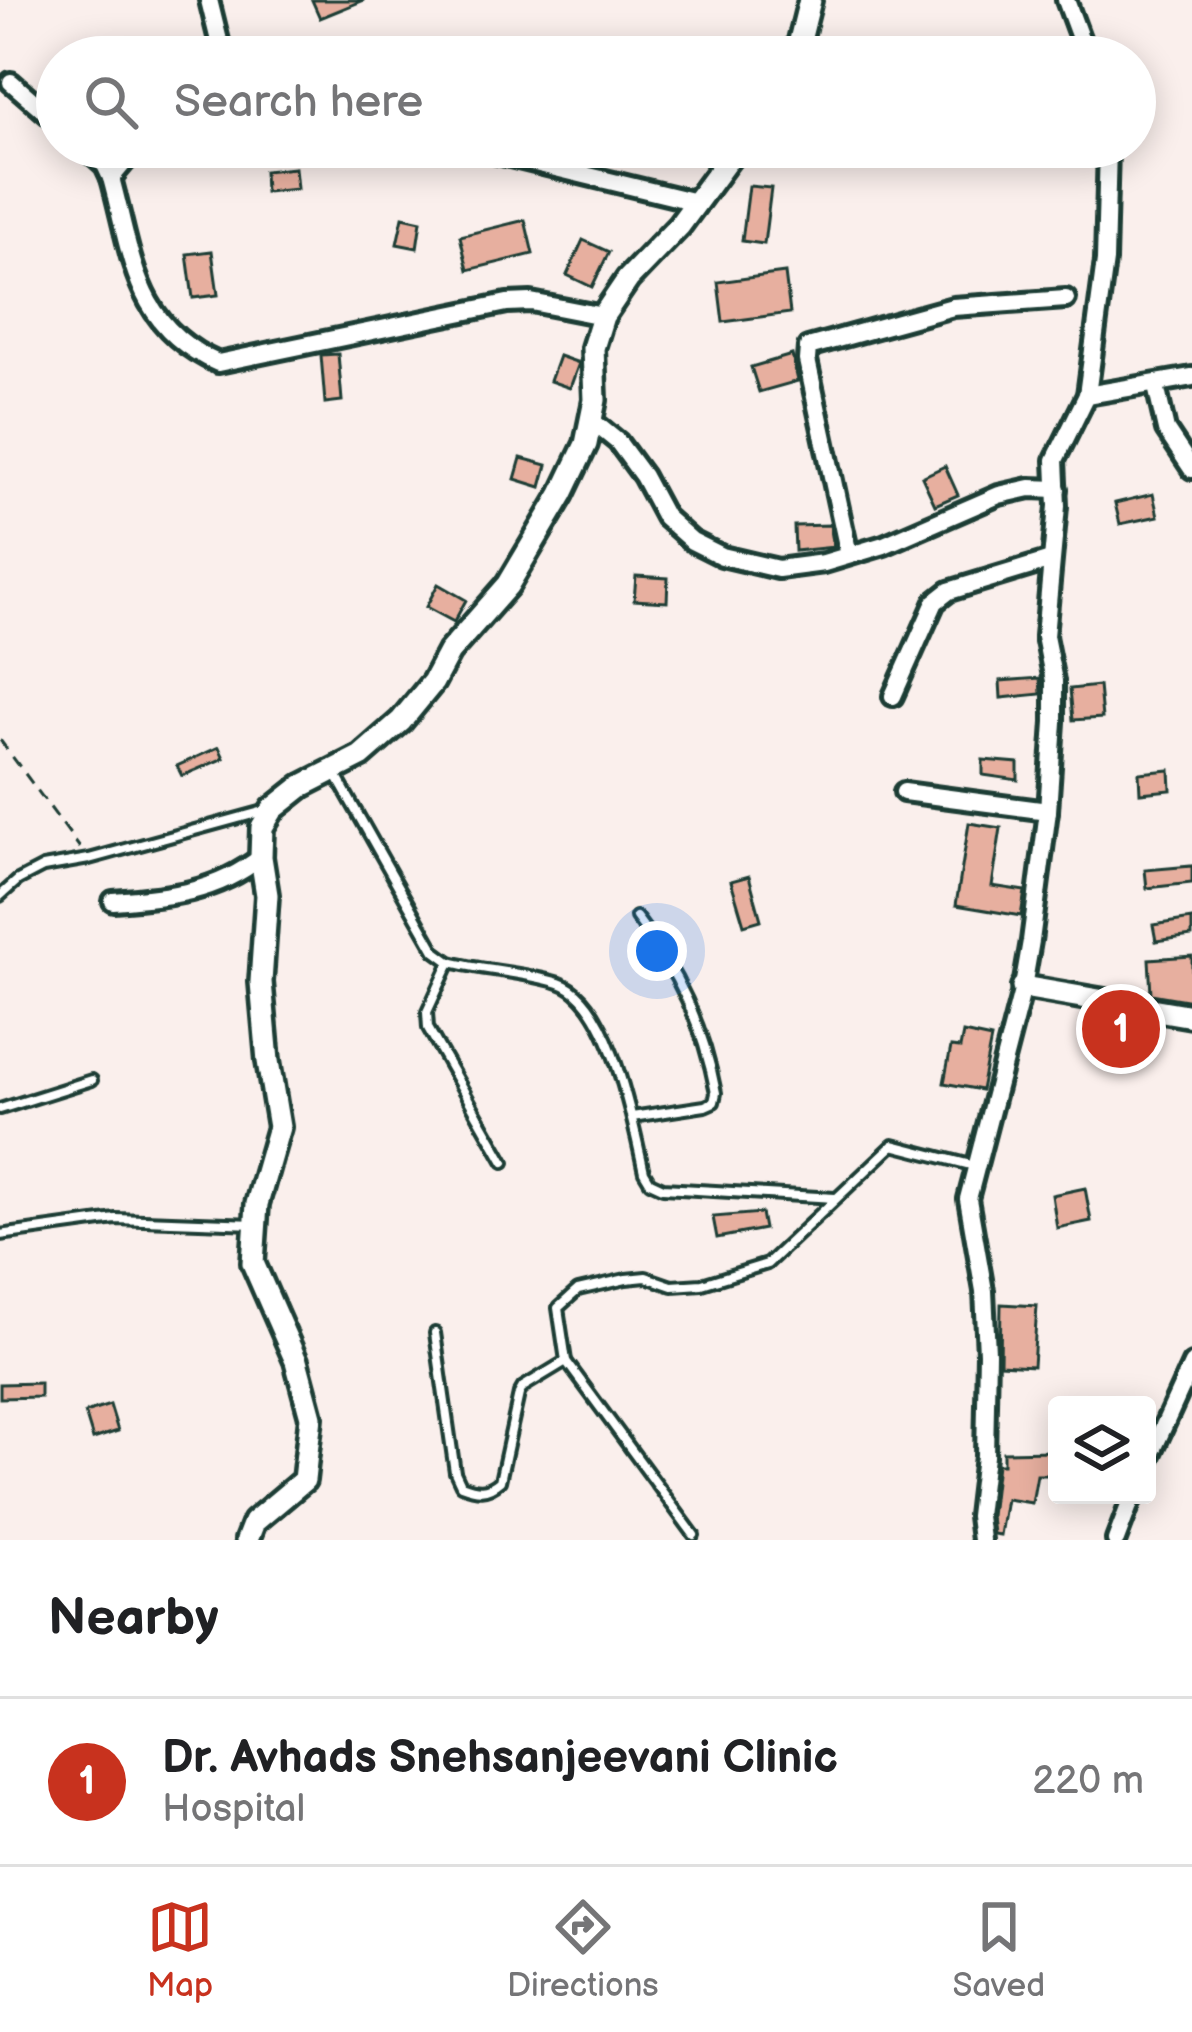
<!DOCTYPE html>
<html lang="en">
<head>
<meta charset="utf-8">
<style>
	:root { --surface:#fff; --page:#f6f6f6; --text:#202124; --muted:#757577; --line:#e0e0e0; --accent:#c8321e }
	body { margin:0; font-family:"Balsamiq Sans",sans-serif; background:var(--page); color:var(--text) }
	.controls { position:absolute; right:36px; bottom:36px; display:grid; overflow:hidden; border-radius:12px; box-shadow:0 6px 30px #0003 }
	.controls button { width:108px; height:108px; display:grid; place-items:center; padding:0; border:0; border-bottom:3px solid var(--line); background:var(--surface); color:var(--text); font:60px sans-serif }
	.you { position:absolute; left:657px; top:951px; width:42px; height:42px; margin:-30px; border:9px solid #fff; border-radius:50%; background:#1a73e8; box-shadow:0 0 0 18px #1a73e833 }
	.badge { display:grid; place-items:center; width:78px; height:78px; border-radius:50%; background:var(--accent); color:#fff; font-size:39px; font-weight:700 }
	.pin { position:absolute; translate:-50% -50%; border:6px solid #fff; box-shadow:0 3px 12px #0006 }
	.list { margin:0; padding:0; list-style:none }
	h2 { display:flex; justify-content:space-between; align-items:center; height:156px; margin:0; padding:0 48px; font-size:51px }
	h2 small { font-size:39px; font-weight:400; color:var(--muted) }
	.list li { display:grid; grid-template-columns:78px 1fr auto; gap:36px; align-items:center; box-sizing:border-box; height:168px; padding:0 48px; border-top:3px solid var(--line) }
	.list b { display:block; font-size:45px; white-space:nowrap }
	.list p { margin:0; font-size:39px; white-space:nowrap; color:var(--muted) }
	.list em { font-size:39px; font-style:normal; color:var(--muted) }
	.icon { flex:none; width:66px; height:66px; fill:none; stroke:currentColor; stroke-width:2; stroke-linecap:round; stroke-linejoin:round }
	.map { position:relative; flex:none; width:1192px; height:1540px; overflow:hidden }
	.search { position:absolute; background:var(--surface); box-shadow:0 6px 30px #0003; left:36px; right:36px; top:36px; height:132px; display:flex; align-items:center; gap:30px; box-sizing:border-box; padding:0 42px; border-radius:66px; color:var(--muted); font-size:45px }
	.sheet { height:324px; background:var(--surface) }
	nav { display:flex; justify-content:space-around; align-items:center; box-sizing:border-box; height:168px; border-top:3px solid var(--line); background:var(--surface); font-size:33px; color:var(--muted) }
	nav a { display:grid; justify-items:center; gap:6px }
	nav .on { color:var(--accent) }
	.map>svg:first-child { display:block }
	.building { fill:#e7af9f; stroke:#1f3d34; stroke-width:3 }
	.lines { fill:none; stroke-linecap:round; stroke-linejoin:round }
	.lane-casing { stroke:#1f3d34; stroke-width:16 }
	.street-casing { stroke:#1f3d34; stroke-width:26 }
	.secondary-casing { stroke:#1f3d34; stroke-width:30 }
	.path { stroke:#1f3d34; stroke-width:3; stroke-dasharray:12 9; stroke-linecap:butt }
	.lane { stroke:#fff; stroke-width:8 }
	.street { stroke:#fff; stroke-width:16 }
	.secondary { stroke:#fff; stroke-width:21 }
</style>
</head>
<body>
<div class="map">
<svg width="1192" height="1540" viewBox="0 0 1192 1540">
	<rect width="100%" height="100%" fill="#faefec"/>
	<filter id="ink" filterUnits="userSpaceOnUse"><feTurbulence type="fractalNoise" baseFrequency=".00833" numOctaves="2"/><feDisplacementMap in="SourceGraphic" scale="24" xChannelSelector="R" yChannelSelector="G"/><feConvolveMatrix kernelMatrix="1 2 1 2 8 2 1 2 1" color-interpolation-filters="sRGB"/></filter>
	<g filter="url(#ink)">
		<g class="building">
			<path d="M312,0h52l-44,18z"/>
			<path d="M295,168l2,21 -32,3 -1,-21z"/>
			<path d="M749,186l22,2 -7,56 -22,-3z"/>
			<path d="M403,217l18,4 -4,27 -20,-4z"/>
			<path d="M525,220l8,34 -65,16 -8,-34z"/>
			<path d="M583,240l26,12 -17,35 -25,-12z"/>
			<path d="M212,251l6,44 -25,3 -6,-44z"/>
			<path d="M785,273l5,40 -67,9 -5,-40z"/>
			<path d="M338,354l4,47 -17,2 -4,-48z"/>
			<path d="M792,355l6,26 -39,11 -8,-25z"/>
			<path d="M559,356l20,7 -9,25 -20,-7z"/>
			<path d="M521,458l26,7 -6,22 -26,-8z"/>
			<path d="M945,466l13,29 -23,10 -13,-28z"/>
			<path d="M1153,494l5,22 -38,8 -5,-21z"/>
			<path d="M830,525l4,22 -39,4 -1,-25z"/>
			<path d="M636,576l32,2 -1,24 -33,-2z"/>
			<path d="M438,584l28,16 -12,22 -28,-15z"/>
			<path d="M1040,678l1,16 -40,4 -1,-17z"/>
			<path d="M1099,686l3,32 -29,2 -3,-31z"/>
			<path d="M219,747l5,11 -42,18 -5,-10z"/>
			<path d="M983,760l35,3v17l-35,-5z"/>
			<path d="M1170,770l1,20 -31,3 -1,-20z"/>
			<path d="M969,823l32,5 -9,58 33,5 -4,25 -65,-11z"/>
			<path d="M1192,866v17l-45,5 -2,-18z"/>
			<path d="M749,876l12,44 -17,5 -13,-44z"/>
			<path d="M1192,919v17l-36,5 -3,-16z"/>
			<path d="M1192,956v45l-41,-7 -2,-35z"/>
			<path d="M1107,1017l35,6 -3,19 -35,-6z"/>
			<path d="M963,1033l28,6 -10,51 -37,-7 7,-36 9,1z"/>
			<path d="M1085,1188l6,33 -34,7 -5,-33z"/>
			<path d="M761,1213l3,16 -47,9 -4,-21z"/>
			<path d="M1001,1304l36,2 -4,60 -33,-2z"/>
			<path d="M40,1383v14l-40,1v-14z"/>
			<path d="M110,1405l8,26 -25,8 -8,-26z"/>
			<path d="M1051,1451l1,24h-15l-5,28 -26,-4 -6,36 -7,-1 -2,-18 6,-52h6v-12z"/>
		</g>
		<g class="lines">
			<defs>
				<g id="lane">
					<path d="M334,772l101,179 15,11c35,9 74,10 109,21 52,17 74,141 85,189l6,10 13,6 172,10"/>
					<path d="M0,896l18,-16 25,-13 46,-8 175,-48"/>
					<path d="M450,962l-23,50 1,16 76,134"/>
					<path d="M0,1109l92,-29"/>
					<path d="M632,1117l73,-11 9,-4 2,-9c-13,-68 -38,-122 -80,-176"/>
					<path d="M0,1235l116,-16 139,5"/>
					<path d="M435,1333l20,139 6,13c16,6 25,8 39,-4l19,-87 4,-7 43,-26 -8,-53 20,-18 48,-11 20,-2 26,9 30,-2 65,-20 126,-119 82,21"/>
					<path d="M566,1361l128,174"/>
				</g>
				<g id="street">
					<path d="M209,0l11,45 -2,12"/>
					<path d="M1066,0l21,57"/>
					<path d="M11,82l46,40"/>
					<path d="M85,147l20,18 6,13c22,80 23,148 107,185l289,-60 24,-1 72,14"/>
					<path d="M469,147l227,55"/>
					<path d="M111,178l26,-31"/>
					<path d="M1156,386l10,44 26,39"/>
					<path d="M1087,395l105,-18"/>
					<path d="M591,420l27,22 25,34 22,41 27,24 30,15 56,13 46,-6 60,-18 115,-50 31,-7 27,1"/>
					<path d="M849,555l-42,-195 1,-13 145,-40 113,-8"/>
					<path d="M893,696l42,-94 14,-11 102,-31"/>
					<path d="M904,792l144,19"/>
					<path d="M113,901c55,-4 103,-8 148,-44"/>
					<path d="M1147,1463l45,-99"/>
					<path d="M981,1540l-3,-24 7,-60 2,-103 -3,-62 -16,-92 55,-212 8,-46 17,-130 6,-89v-41l-9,-45 12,-130 -2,-46 32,-65 18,-134 3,-114"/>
					<path d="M1116,1540l17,-45"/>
				</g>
				<g id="secondary">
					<path d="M796,57l14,-57"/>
					<path d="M1023,987l169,29"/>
					<path d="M247,1540l7,-18 50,-42 7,-63 -15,-56 -43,-98 4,-59 22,-77 -11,-66 -7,-79 6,-87 -6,-38 1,-30 11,-18 29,-23 59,-30 40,-35 32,-39 16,-30 59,-67 54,-91 24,-50 9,-44 -2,-52 10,-32 25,-37 51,-53 58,-79"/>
				</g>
			</defs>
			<use href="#lane" class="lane-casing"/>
			<use href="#street" class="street-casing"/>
			<use href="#secondary" class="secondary-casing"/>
			<path class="path" d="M0,740l80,108"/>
			<use href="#lane" class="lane"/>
			<use href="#street" class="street"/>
			<use href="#secondary" class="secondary"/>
		</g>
	</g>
</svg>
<div class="controls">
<button><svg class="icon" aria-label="layers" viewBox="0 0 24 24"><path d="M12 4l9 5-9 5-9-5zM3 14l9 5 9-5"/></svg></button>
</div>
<div class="you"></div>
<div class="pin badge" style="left:1121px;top:1029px">1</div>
<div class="search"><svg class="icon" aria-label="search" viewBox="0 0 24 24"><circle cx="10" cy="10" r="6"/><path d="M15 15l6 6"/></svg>Search here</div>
</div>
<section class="sheet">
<h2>Nearby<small></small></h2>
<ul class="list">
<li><span class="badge">1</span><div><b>Dr. Avhads Snehsanjeevani Clinic</b><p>Hospital</p></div><em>220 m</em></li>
</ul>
</section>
<nav>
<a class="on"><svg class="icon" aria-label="map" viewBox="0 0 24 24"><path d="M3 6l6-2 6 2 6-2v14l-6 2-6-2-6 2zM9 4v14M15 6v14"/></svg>Map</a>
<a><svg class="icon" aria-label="directions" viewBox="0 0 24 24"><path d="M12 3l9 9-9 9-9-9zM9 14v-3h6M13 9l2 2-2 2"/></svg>Directions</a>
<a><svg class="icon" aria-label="saved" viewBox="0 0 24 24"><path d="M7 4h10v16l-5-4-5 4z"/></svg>Saved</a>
</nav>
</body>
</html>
